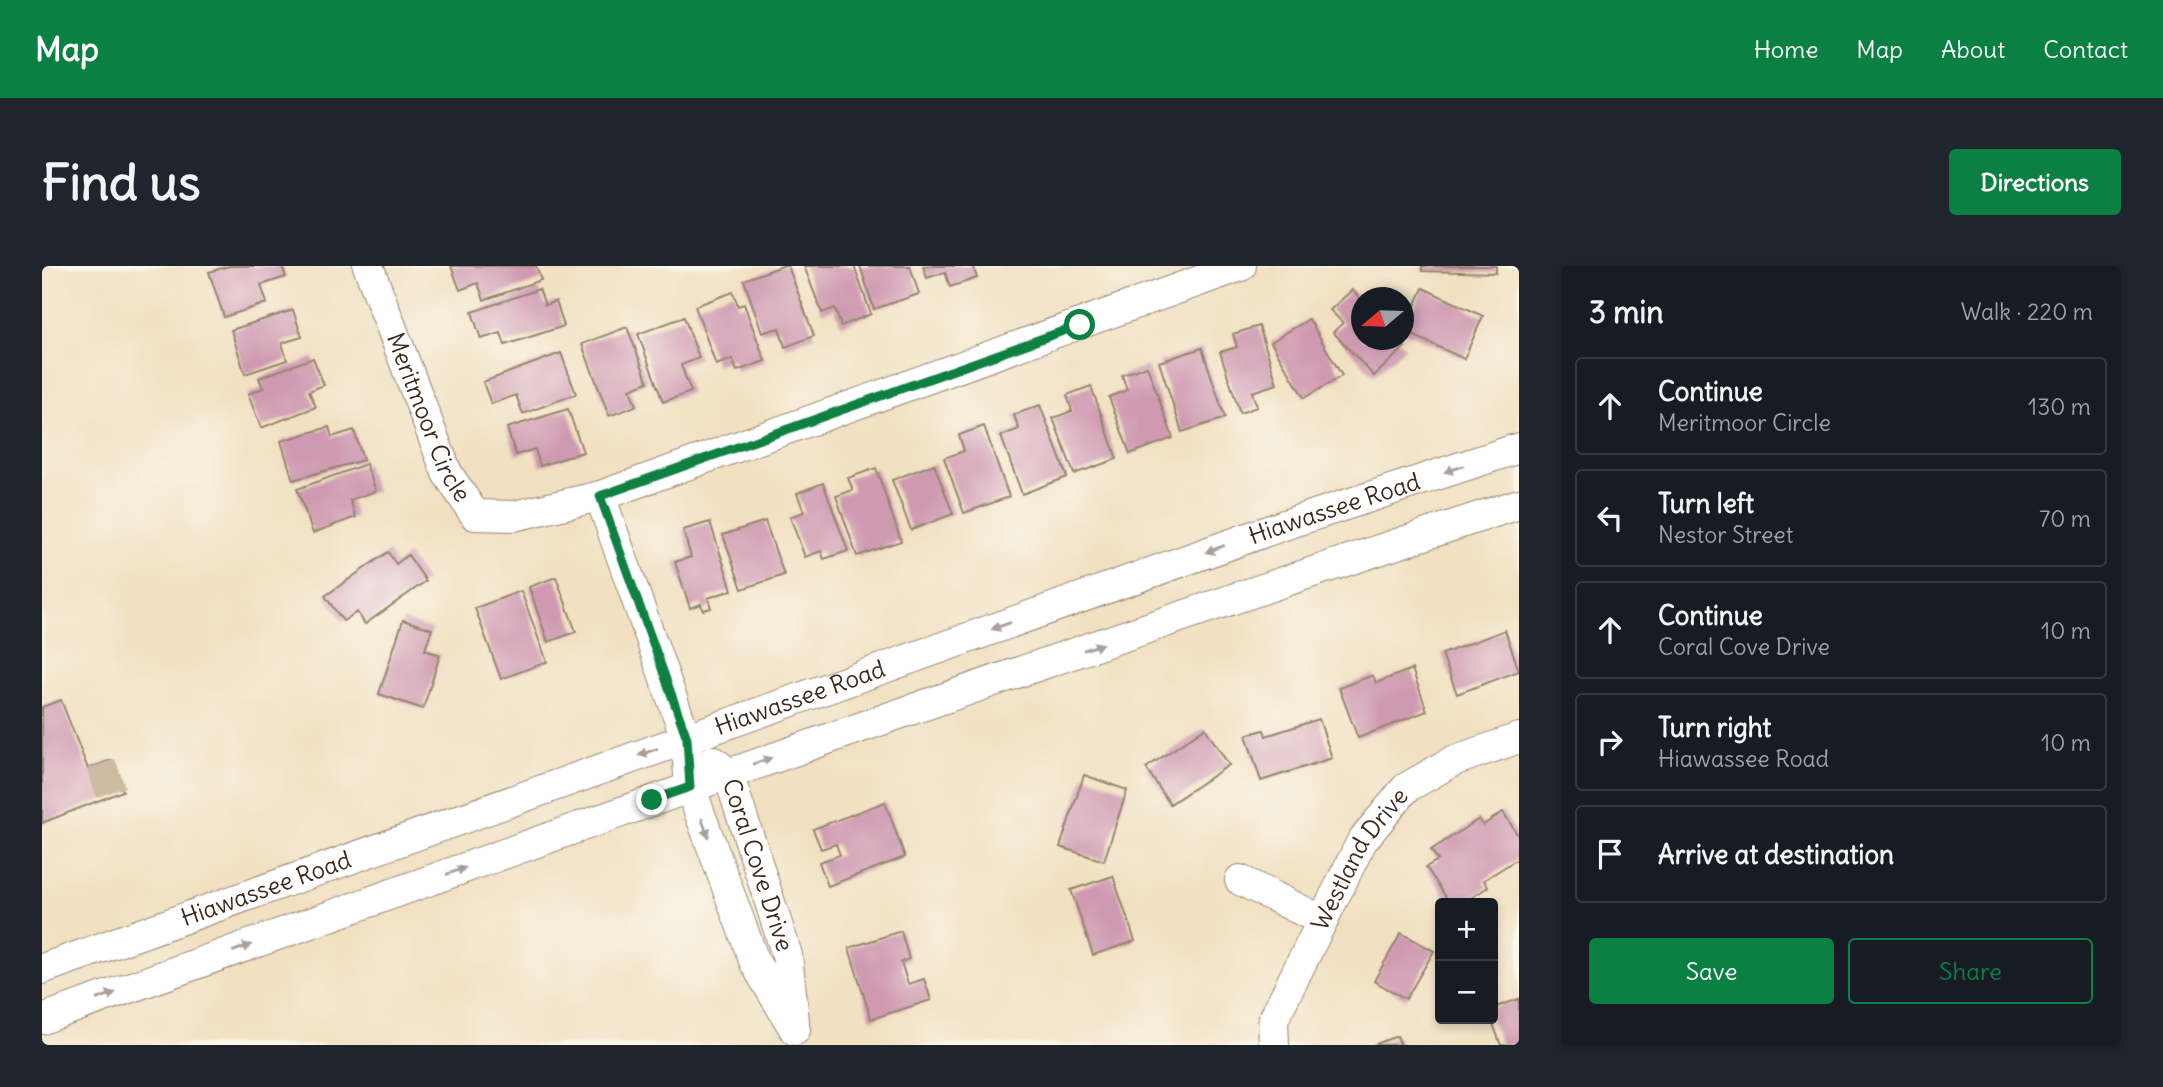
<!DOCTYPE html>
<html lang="en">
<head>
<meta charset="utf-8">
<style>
	:root { --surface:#171b24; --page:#20242c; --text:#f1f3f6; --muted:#9ea1a6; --line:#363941; --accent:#0b8043 }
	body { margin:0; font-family:Delius,sans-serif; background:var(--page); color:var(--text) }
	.controls { position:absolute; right:21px; bottom:21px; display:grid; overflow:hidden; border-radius:7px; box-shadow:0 4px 10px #0003 }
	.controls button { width:63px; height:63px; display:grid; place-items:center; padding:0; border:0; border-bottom:2px solid var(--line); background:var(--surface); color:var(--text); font:35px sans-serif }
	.compass { position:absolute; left:1309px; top:21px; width:63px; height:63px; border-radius:50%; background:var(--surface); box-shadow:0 4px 10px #0003; rotate:251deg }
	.stop { position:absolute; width:21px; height:21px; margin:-16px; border:5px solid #0b8043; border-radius:50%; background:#fff }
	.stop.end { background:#0b8043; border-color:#fff; box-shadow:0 2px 7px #0008 }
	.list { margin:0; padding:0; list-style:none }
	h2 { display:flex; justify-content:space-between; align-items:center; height:91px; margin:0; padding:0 28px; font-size:30px }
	h2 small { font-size:23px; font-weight:400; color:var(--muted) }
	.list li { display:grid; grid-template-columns:46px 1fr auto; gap:21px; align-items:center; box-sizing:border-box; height:98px; margin:0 14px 14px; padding:0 14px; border:2px solid var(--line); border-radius:7px }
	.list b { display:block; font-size:26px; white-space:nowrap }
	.list p { margin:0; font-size:23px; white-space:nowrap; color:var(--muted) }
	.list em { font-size:23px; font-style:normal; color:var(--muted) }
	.actions { display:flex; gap:14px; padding:21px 28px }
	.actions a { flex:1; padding:16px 0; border:2px solid var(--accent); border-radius:7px; text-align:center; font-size:24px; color:var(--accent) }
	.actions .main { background:var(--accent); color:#fff }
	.icon { flex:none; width:38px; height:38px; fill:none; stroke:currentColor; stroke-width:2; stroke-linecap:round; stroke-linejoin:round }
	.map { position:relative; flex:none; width:1477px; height:779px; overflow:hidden; border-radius:7px }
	header { display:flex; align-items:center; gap:42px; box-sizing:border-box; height:98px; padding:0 35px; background:var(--accent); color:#fff }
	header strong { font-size:33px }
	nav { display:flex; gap:38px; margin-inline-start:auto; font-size:24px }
	.intro { display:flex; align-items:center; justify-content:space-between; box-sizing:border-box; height:168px; padding:0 42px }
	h1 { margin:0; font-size:49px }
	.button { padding:18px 32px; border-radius:7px; background:var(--accent); color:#fff; font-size:24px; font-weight:700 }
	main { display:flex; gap:42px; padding:0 42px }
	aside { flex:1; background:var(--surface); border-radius:7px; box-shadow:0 4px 10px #0003 }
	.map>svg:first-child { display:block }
	.building { fill:#cf9ab1 }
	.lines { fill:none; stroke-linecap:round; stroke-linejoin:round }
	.minor-tunnel { stroke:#cdbca0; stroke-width:30; stroke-dasharray:30 15; stroke-linecap:butt }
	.minor-casing { stroke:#968570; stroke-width:32 }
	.minor { stroke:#fff; stroke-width:30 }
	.oneway { fill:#a79f9a }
	.route { stroke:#0b8043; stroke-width:9 }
	.labels { text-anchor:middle; stroke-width:6; stroke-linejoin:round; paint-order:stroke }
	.street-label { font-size:24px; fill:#3b2a1e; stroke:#fbf7ec }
</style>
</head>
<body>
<header>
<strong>Map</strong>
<nav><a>Home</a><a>Map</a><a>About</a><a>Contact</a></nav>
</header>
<div class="intro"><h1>Find us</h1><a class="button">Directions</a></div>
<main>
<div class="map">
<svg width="1477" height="779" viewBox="0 0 1477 779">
	<rect width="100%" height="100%" fill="#fbf7ec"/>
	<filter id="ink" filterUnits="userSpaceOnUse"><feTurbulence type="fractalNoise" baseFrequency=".0143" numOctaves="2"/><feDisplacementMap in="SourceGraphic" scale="14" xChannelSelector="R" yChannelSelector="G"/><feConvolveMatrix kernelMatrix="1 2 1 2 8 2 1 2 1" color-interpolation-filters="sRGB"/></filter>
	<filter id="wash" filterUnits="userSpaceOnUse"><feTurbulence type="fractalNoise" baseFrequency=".00686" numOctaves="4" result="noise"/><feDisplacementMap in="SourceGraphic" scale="28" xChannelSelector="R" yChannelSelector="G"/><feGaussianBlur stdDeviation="1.57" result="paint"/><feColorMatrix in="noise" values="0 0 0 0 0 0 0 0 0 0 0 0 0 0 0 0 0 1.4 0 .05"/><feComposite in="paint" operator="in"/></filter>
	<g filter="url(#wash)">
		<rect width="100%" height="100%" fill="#f1e0c1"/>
		<g id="blocks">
			<g class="building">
				<path d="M187,0h53l4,11 -25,8 6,18 -43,14 -15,-45z"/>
				<path d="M409,0h85l5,14 -57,20 -6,-17 -18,7z"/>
				<path d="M740,0h6l26,70 -29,11 -6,-19 -17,5 -18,-53z"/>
				<path d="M762,0h50l17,48 -30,12 -6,-18 -13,5z"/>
				<path d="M818,0h50l9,28 -45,15z"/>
				<path d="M881,0h50l4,12 -27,9 -5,-15 -18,6z"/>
				<path d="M1380,0h74v7l-74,-2z"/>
				<path d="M1381,22l60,28 -19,43 -60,-28z"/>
				<path d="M497,23l6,16 11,-4 8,25 -59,19 -4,-12 -20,6 -9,-27z"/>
				<path d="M1310,24l10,10v40h36l7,7 -31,29 -41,-44 10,-9 -13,-13z"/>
				<path d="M691,26l5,14 6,-2 21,57 -28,10 -5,-12 -16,6 -21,-59z"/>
				<path d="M251,44l9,27 -20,6 5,17 -42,14 -14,-44z"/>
				<path d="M642,51l15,41 -18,7 10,27 -28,10 -25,-68z"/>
				<path d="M1267,53l33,57 -38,22 -33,-56z"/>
				<path d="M1217,60l18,58 -25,8 5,15 -17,6 -20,-61 17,-5 -4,-13z"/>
				<path d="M585,61l21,55 -18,7 6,17 -27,10 -27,-72z"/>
				<path d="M1160,82l23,70 -43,14 -23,-70z"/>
				<path d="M519,87l15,41 -53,20 -7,-19 -25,9 -8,-22z"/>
				<path d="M271,92l11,27 -15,6 7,16 -55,21 -13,-34 15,-6 -4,-10z"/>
				<path d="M1105,100l26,72 -43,16 -21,-57 18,-7 -5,-15z"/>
				<path d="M1049,120l26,73 -43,15 -21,-56 19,-7 -5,-16z"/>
				<path d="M998,139l27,72 -45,17 -21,-58 18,-7 -5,-14z"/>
				<path d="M526,143l15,43 -43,14 -5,-17 -19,6 -9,-27z"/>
				<path d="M942,160l25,71 -45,16 -20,-55 20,-7 -5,-16z"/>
				<path d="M287,161l3,10 22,-7 9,30 -70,20 -12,-39z"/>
				<path d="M324,198l10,27 -26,9 6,17 -43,16 -16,-44z"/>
				<path d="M892,198l19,50 -42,16 -19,-50z"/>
				<path d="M834,202l25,73 -44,15 -21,-60 17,-6 -5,-12z"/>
				<path d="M781,217l25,68 -24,8 -3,-8 -16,6 -15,-40 14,-5 -7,-19z"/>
				<path d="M723,255l19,54 -42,14 -19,-54z"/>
				<path d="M668,256l22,68 -24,8 3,10 -8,2 -2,-6 -11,4 -15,-46 16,-5 -8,-27z"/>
				<path d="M346,286l8,12 12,-9 18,26 -61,43 -8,-12 -14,9 -18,-25z"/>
				<path d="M514,311l20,55 -28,10 -19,-55z"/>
				<path d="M479,325l26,71 -46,17 -26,-71z"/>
				<path d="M361,354l29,9 -7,21 15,5 -17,54 -44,-15z"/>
				<path d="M1463,364l14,41 -62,23 -15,-40z"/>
				<path d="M1370,403l15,42 -69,27 -19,-50 34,-13 3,8z"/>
				<path d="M19,434l27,69 23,-9 12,31 -81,32v-116z"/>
				<path d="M1277,453l13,39 -71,23 -15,-46 18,-5 2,6z"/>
				<path d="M1163,462l24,37 -59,39 -24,-36z"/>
				<path d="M1042,509l43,15 -23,71 -44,-14z"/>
				<path d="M843,536l20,55 -77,29 -9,-24 21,-7 -4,-11 -15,5 -8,-20z"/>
				<path d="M1461,546l16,25v21l-35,22 4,7 -25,16h-13l-24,-36 12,-7 -7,-10 48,-31 4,6z"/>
				<path d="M1071,610l22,65 -42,14 -22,-65z"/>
				<path d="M859,665l8,28 -8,3 7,22 16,-5 7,21 -60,19 -22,-71z"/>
				<path d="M1359,667l33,18 -28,48 -32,-18z"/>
				<path d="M1477,733v46h-18l-10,-26 2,-11z"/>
				<path d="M1355,770l4,9h-28z"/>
			</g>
		</g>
	</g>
	<g filter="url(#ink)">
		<use href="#blocks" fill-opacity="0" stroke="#968570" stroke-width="2"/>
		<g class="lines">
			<path class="minor-tunnel" d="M59,498l11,31"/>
			<defs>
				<g id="minor">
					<path id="s1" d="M326,0l79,207 28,42 39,1 86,-20 641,-230"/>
					<path d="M558,230l86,242 4,49 65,176 40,67"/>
					<path id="s2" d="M671,495l15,12 59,182 7,65"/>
					<path d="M1198,614l83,41"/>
					<path id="s3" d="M0,703l1242,-444 235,-77"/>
					<path d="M0,753c491,-175 981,-354 1477,-515"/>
					<path id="s4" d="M1232,779l-1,-25 89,-179 44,-53 47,-27 66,-23"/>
				</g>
			</defs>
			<use href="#minor" class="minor-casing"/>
			<use href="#minor" class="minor"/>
		</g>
		<defs><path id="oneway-solid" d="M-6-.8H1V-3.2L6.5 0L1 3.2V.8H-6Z" transform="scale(1.75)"/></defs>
		<g class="oneway">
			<use href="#oneway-solid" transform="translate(1412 203) rotate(162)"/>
			<use href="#oneway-solid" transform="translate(1173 283) rotate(160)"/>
			<use href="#oneway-solid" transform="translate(959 360) rotate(160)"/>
			<use href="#oneway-solid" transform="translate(1051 381) rotate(-19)"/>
			<use href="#oneway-solid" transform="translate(606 486) rotate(160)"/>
			<use href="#oneway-solid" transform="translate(720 495) rotate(-19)"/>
			<use href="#oneway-solid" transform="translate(663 562) rotate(70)"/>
			<use href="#oneway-solid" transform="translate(414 605) rotate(-20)"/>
			<use href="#oneway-solid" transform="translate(200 682) rotate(-20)"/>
			<use href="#oneway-solid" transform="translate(64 730) rotate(-20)"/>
		</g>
	</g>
	<g class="lines" filter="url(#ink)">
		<path class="route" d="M610,534l38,-13 -3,-49 -87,-242 480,-171"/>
	</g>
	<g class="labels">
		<g class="street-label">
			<text dy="8" stroke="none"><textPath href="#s1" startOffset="163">Meritmoor Circle</textPath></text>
			<text dy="8" stroke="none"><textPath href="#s3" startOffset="1372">Hiawassee Road</textPath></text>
			<text dy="8" stroke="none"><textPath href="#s3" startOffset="805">Hiawassee Road</textPath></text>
			<text dy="8" stroke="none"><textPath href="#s4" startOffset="208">Westland Drive</textPath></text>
			<text dy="8" stroke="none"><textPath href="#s2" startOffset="116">Coral Cove Drive</textPath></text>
			<text dy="8" stroke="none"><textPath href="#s3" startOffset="238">Hiawassee Road</textPath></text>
		</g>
	</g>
</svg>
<div class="controls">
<button>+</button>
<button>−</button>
</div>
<svg class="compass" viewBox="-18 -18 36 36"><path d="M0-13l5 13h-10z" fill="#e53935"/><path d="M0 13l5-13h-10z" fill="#9ea1a6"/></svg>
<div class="stop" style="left:1038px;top:59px"></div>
<div class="stop end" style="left:610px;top:534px"></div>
</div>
<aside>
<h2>3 min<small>Walk · 220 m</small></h2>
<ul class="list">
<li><svg class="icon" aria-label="ahead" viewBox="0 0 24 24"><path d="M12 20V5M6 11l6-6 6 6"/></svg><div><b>Continue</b><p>Meritmoor Circle</p></div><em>130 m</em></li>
<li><svg class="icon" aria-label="left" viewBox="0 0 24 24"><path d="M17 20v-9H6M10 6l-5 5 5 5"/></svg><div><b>Turn left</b><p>Nestor Street</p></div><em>70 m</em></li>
<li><svg class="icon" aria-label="ahead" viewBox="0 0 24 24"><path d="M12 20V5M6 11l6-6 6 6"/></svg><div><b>Continue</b><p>Coral Cove Drive</p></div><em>10 m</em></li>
<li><svg class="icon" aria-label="right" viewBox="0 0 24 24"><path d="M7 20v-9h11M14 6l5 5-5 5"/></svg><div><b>Turn right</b><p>Hiawassee Road</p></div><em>10 m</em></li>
<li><svg class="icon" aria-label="arrive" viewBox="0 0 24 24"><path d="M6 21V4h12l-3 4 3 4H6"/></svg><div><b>Arrive at destination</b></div></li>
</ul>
<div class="actions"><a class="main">Save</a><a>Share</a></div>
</aside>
</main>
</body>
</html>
